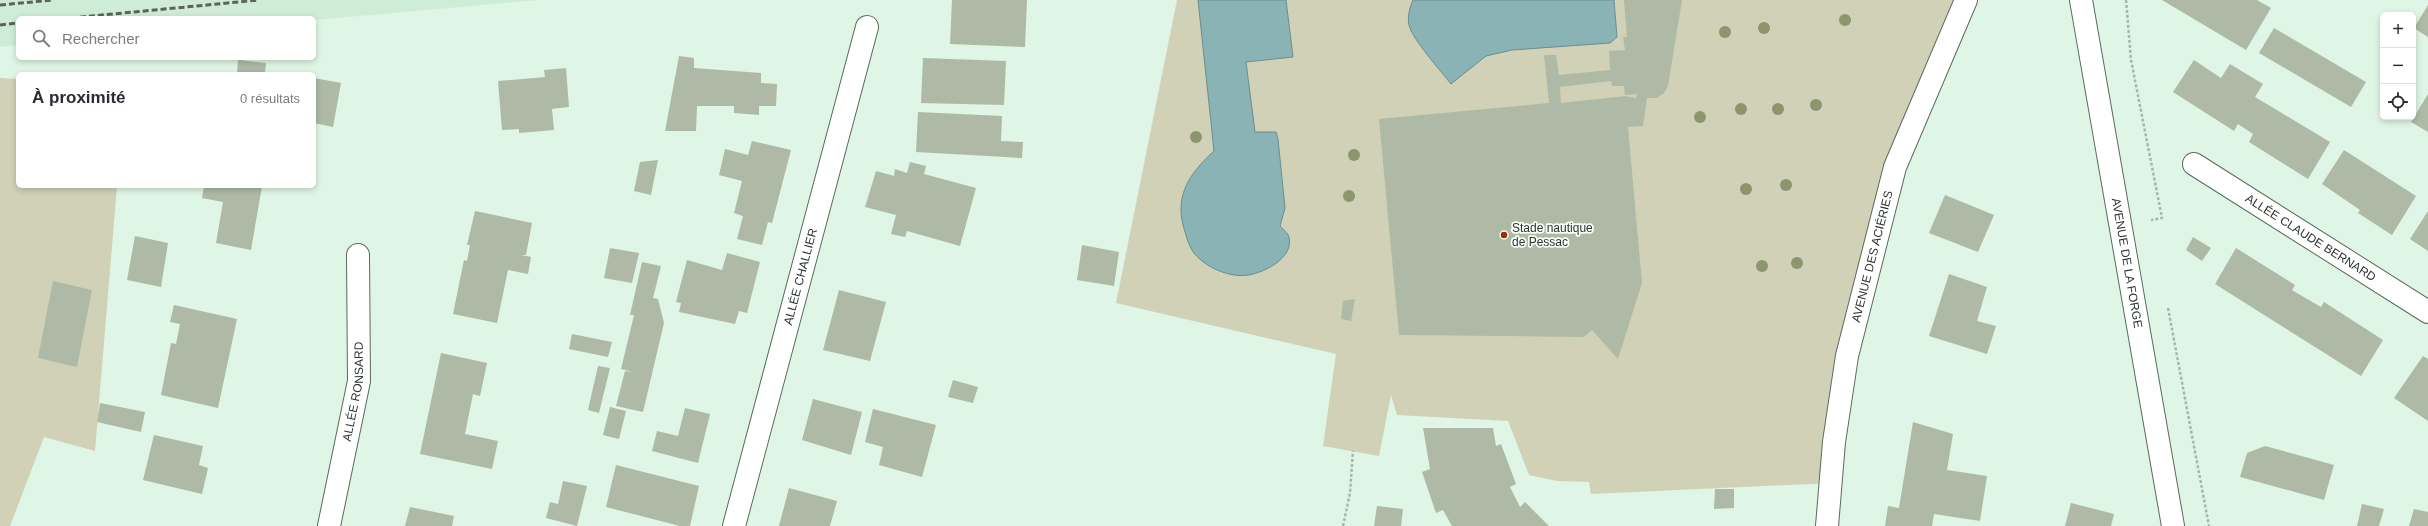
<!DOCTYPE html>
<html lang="fr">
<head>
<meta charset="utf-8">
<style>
	:root { --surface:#fff; --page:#f2f2f3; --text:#2b2b33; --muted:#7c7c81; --line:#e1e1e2 }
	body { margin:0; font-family:Arial,sans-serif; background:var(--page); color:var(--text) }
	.controls { position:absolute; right:12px; top:12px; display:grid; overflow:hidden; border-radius:6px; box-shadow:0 2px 6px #0003 }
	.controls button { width:36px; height:36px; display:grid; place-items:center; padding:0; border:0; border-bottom:1px solid var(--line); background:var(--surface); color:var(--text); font:20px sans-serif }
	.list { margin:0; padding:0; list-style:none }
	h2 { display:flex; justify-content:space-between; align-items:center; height:52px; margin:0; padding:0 16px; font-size:17px }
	h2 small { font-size:13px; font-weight:400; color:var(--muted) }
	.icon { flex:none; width:22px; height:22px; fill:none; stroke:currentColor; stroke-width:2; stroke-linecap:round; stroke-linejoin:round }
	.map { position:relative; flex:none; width:2428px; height:526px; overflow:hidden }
	.search { position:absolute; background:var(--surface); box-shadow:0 2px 6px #0003; left:16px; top:16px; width:300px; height:44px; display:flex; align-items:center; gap:10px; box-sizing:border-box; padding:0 14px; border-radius:6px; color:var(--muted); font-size:15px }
	.panel { position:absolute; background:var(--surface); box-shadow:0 2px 6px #0003; left:16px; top:72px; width:300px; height:116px; border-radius:6px }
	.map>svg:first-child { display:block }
	.built { fill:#cfecd7 }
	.green { fill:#d1d1b7 }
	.water { fill:#89b3b5; stroke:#6d8d8d }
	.building { fill:#aebaa5; fill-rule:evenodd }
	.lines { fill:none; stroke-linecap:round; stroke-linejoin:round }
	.minor-casing { stroke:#586b5d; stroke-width:24 }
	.secondary-casing { stroke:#586b5d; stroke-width:24 }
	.path { stroke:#a6b8ab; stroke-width:2.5; stroke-dasharray:3 2; stroke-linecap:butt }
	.minor { stroke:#fff; stroke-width:22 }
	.secondary { stroke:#fff; stroke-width:22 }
	.rail { stroke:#59645c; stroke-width:3; stroke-dasharray:6 3; stroke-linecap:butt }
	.tree { fill:#8c956e }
	.poi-dot { fill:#963106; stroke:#f6fef8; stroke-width:1.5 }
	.labels { text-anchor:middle; stroke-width:3.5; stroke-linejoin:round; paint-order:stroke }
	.poi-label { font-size:12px; fill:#2d352f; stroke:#f6fef8; text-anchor:start }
	.street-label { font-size:12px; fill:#2d352f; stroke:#f6fef8 }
</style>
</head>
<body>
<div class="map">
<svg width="2428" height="526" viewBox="0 0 2428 526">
	<rect width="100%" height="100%" fill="#dff5e5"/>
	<path class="built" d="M0,0h539l-225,20 -296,-2v27l-18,2z"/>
	<g class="green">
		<path d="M1177,0h789l-71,167 -63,316 -241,11 -2,-12 -32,-1 -28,-6 -21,-54 -111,-6 -6,-20 -12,61 -56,-10 13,-92 -220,-51z"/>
		<path d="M0,78l18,1v107h99l-22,265 -51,-14 -34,89h-10z"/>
	</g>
	<g class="water">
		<path d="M1198,0h88l7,57 -47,5 9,70h21l2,7 7,69 -5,18c3,3 8,7 9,11 5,21 -24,35 -40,38 -19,3 -43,-7 -55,-22 -6,-8 -8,-18 -11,-28 -8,-32 9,-54 31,-74z"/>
		<path d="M1413,0h201l3,37 -7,6 -98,7 -26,6 -35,28c-10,-13 -39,-45 -42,-59 -2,-8 1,-18 4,-25z"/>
	</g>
	<g class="building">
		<path d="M952,0h75l-2,47 -75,-3z"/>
		<path d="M1624,0h58l-14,86 -4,7 -7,5h-10l-4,28 -15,1 14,156 -24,76 -26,-29 -8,7 -185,-2 -20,-216 170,-16 -5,-48h12l3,20 51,-5 -1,-19 16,-1 -2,-13h4zM1611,81l1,5h12l1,9 12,-1 -1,4 -11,-2 -64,7 -1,-16z"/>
		<path d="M2162,0h95l14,8 -25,42z"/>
		<path d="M2428,5v32l-14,-9z"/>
		<path d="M2274,28l92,54 -15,25 -92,-54z"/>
		<path d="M679,56l15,2v10l67,5v10l16,1 -1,22h-17v9l-25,-2v-7h-37l-1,25h-31z"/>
		<path d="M923,58l83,3 -2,44 -83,-2z"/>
		<path d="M238,60l28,3 -1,11h-28z"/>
		<path d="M2194,60l27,18 9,-14 33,20 -8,13 75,45 -22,37 -59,-37 4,-8 -15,-10 -4,7 -61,-39z"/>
		<path d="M566,68l3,39 -17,2 2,21 -35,3v-4l-17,1 -4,-49 47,-4 -1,-7z"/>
		<path d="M314,78l27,5 -8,44 -19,-4z"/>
		<path d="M2428,94v38l-17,-10z"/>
		<path d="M918,112l84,4 -1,25 22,1 -1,16 -106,-6z"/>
		<path d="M752,141l39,9 -19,73 -4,-1 -6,23 -25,-6 6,-23 -9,-3 8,-32 -23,-6 6,-26 23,6z"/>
		<path d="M2344,150l72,46 -24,39 -34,-22 2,-3 -38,-26z"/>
		<path d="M658,160l-7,35 -17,-4 6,-29z"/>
		<path d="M910,162l16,4 -2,8 52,14 -16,58 -53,-15 -2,6 -14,-3 5,-19 -31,-8 11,-36 18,5 1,-7 12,4z"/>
		<path d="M204,186h58l-11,64 -35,-7 7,-41 -21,-4z"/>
		<path d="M1945,195l49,20 -16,37 -49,-19z"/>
		<path d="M475,211l57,12 -6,32h-5l10,2 -3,17 -20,-4 -11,53 -44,-9 11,-54 3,1 3,-16h-3z"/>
		<path d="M2428,211v40l-18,-12z"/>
		<path d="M135,236l33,7 -7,44 -34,-7z"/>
		<path d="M2193,237l18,11 -9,13 -16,-11z"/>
		<path d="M1082,245l37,7 -5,34 -37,-6z"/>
		<path d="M610,248l29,5 -7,30 -28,-5z"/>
		<path d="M2236,248l59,37 -3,5 15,9 14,8 3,-5 59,38 -22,36 -146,-92z"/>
		<path d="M727,253l33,9 -13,51 -8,-2 -4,13 -56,-12 2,-9 -5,-1 11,-42 35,10z"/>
		<path d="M642,262l19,4 -8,32 5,1 6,24 -21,89 -27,-6 9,-35 8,1 -12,-3 13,-54h-4z"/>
		<path d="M1949,274l38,13 -10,34 19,5 -9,28 -58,-18z"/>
		<path d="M53,281l39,9 -15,77 -39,-9z"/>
		<path d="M839,290l47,12 -16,59 -47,-11z"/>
		<path d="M1355,299l-4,22 -10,-2 2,-18z"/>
		<path d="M174,305l63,14 -19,89 -57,-13 10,-52 5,1 4,-20 -10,-2z"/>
		<path d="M572,334l40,8 -4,15 -39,-8z"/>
		<path d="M441,353l46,10 -7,33 -7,-2 -8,40 33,7 -6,28 -72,-15z"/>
		<path d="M2423,356l5,3v62l-34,-23z"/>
		<path d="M598,366l12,2 -11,45 -11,-3z"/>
		<path d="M953,380l25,7 -5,16 -25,-6z"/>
		<path d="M813,399l49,13 -11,43 -49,-15z"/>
		<path d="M100,403l45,9 -4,20 -44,-10z"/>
		<path d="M610,407l16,4 -7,28 -16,-4z"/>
		<path d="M685,408l25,6 -12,49 -46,-12 5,-20 21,5z"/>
		<path d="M873,409l63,16 -14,52 -43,-12 4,-18 -18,-5z"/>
		<path d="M1913,422l40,12 -6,36 40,6 -7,45 -46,-7 -2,12h-47l3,-20 11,2z"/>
		<path d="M1423,428h70l3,18 5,-2 15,40 -6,3 10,20 5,-5 24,24h-97l-9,-16 -7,3 -14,-41 8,-3z"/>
		<path d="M154,435l49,11 -4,19 9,3 -6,26 -59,-14z"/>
		<path d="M2265,446l69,19 -10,35 -84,-23 7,-24z"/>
		<path d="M616,465l83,21 -9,40h-10l-74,-19z"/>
		<path d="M563,481l24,5 -10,40 -31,-8 4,-16 8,2z"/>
		<path d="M789,488l48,13 -7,25h-51z"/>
		<path d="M1715,489h19v19l-20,1z"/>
		<path d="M2071,503l43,11 -3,12h-46z"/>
		<path d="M2362,504l22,5 -5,17h-22z"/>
		<path d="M1377,506l26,3 -2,17h-27z"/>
		<path d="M410,507l44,9 -2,10h-47z"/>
		<path d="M2414,509l14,3v14h-19z"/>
	</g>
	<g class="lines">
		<defs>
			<g id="minor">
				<path id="s1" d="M2194,164l234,148"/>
				<path id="s2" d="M329,526l30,-145 -1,-126"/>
				<path id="s3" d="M734,526l133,-499"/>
				<path id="s4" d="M1827,526l7,-84 13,-86 48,-189 71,-167"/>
			</g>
			<g id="secondary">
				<path id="s5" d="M2081,0l92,526"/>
			</g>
		</defs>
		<use href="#minor" class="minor-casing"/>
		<use href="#secondary" class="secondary-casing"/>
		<g class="path">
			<path d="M2126,0l5,60 31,158 -11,2"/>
			<path d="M2168,308l41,218"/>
			<path d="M1343,526l7,-33 3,-42"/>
		</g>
		<use href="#minor" class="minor"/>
		<use href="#secondary" class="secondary"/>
		<g class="rail">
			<path d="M0,5l53,-5"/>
			<path d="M71,18l188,-18"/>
			<path d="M0,25l18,-2"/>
		</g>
	</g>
	<g class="tree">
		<circle cx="1845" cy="20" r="6"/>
		<circle cx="1764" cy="28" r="6"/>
		<circle cx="1725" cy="32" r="6"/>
		<circle cx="1816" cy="105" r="6"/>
		<circle cx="1741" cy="109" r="6"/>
		<circle cx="1778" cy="109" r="6"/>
		<circle cx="1700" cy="117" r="6"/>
		<circle cx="1196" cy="137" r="6"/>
		<circle cx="1354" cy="155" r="6"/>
		<circle cx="1786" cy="185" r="6"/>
		<circle cx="1746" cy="189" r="6"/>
		<circle cx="1349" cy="196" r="6"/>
		<circle cx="1797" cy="263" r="6"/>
		<circle cx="1762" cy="266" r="6"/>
	</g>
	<circle class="poi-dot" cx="1504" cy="235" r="4"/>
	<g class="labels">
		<g class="poi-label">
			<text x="1512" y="232">Stade nautique<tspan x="1512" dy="14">de Pessac</tspan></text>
		</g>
		<g class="street-label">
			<text dy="4" stroke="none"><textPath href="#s1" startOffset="138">ALLÉE CLAUDE BERNARD</textPath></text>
			<text dy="4" stroke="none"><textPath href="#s4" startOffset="274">AVENUE DES ACIÉRIES</textPath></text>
			<text dy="4" stroke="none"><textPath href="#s5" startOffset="267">AVENUE DE LA FORGE</textPath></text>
			<text dy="4" stroke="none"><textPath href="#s3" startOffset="258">ALLÉE CHALLIER</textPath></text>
			<text dy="4" stroke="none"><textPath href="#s2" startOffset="137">ALLÉE RONSARD</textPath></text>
		</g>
	</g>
</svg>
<div class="controls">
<button>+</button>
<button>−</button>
<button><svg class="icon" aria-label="locate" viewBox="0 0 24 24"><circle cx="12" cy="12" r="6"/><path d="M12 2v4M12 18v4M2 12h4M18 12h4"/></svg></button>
</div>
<div class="search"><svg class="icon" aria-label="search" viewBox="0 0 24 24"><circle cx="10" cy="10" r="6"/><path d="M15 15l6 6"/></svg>Rechercher</div>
<section class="panel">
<h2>À proximité<small>0 résultats</small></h2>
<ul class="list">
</ul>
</section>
</div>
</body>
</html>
